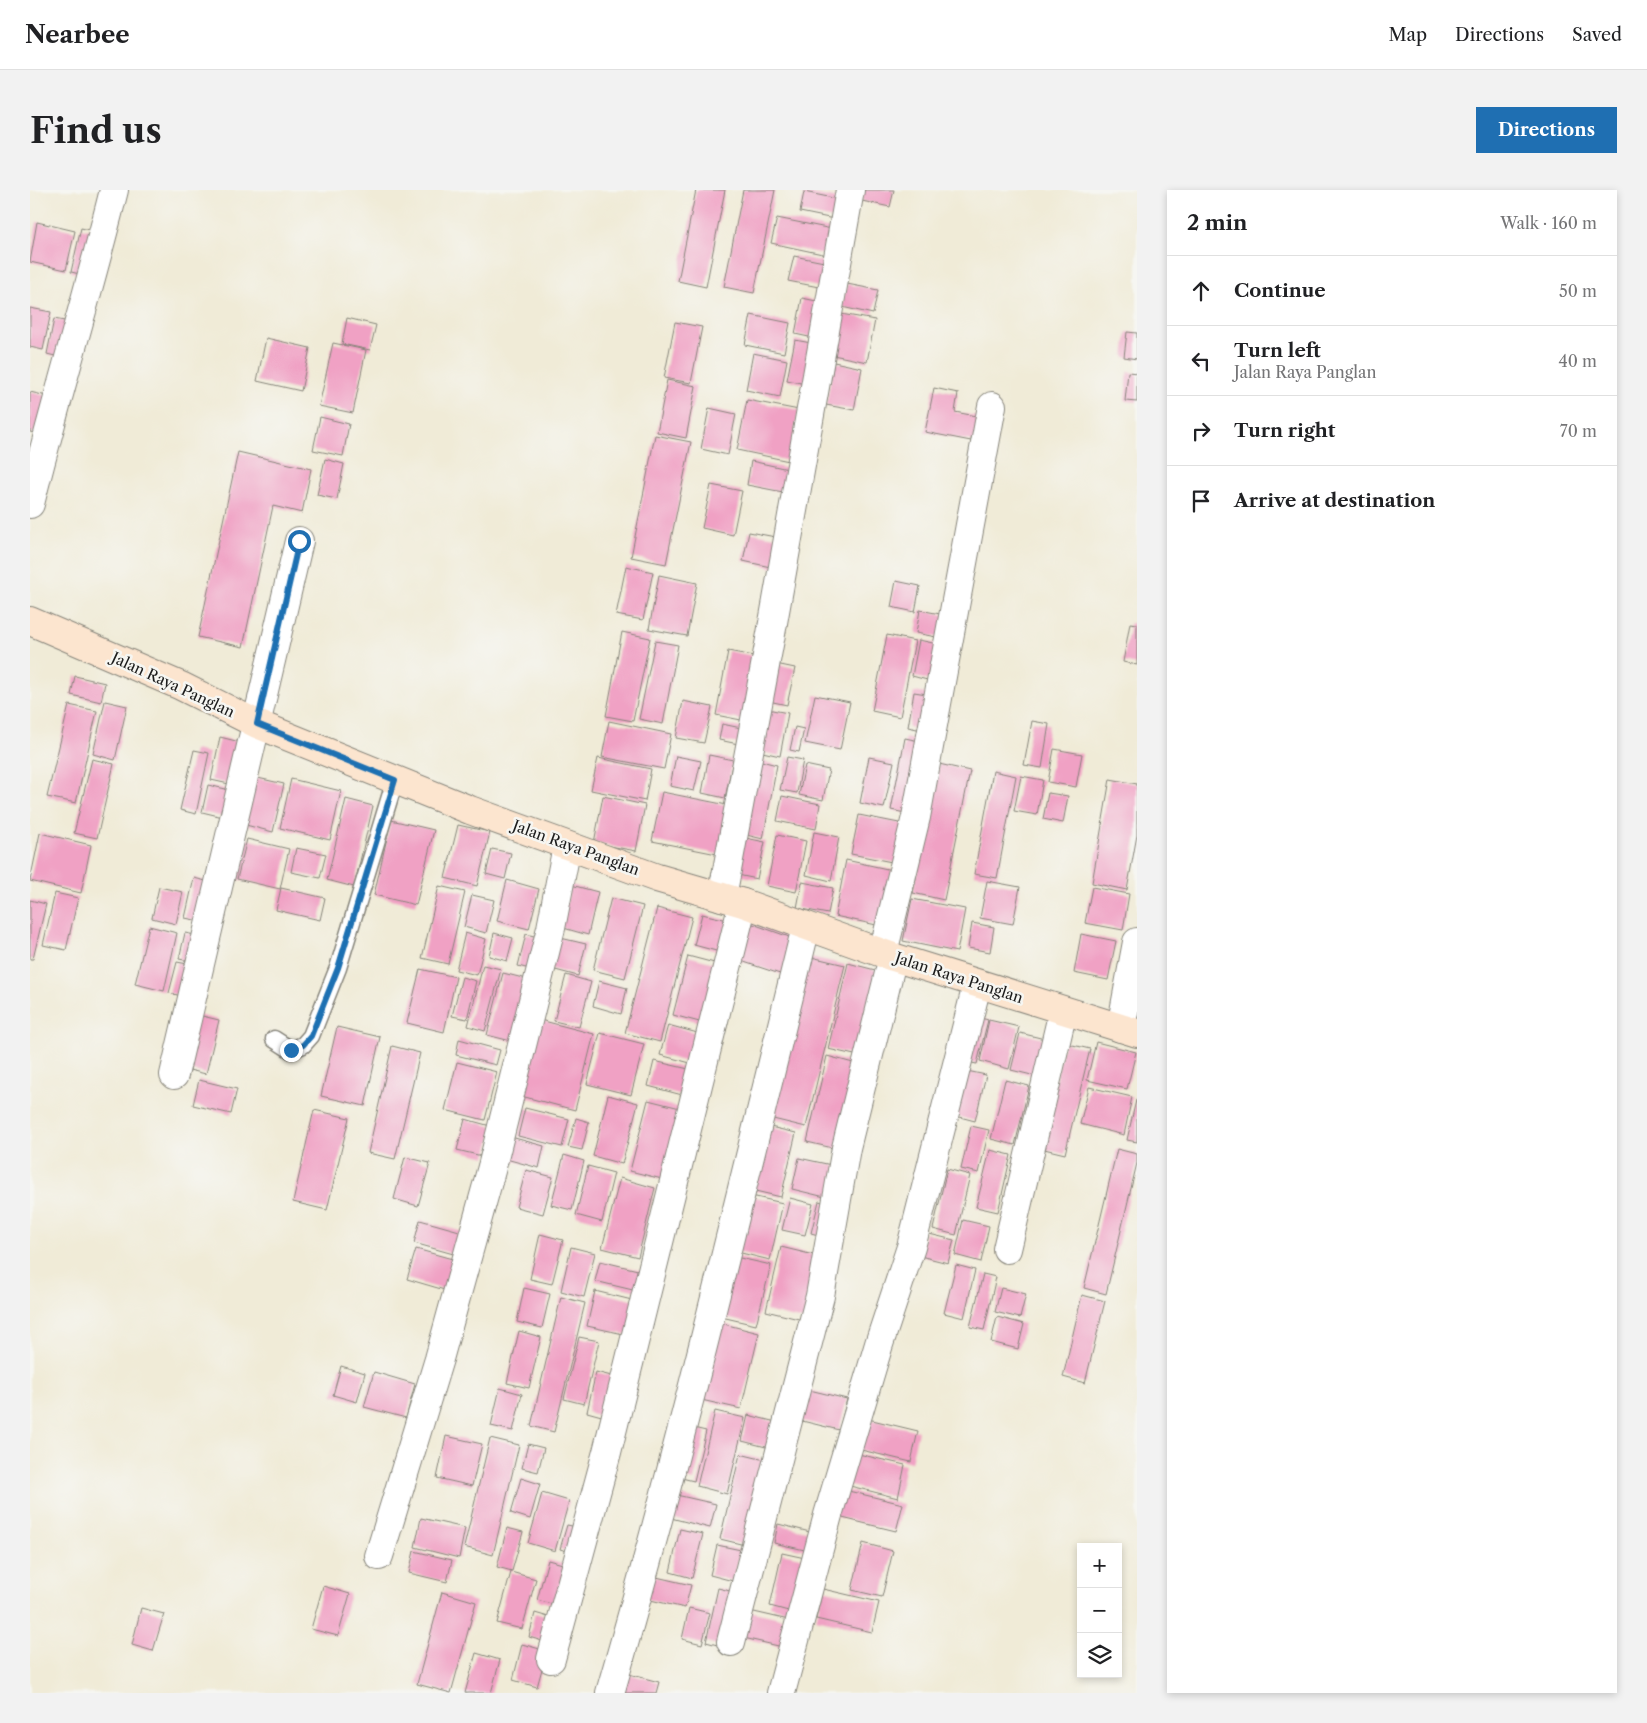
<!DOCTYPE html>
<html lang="en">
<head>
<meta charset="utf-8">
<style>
	:root { --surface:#fff; --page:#f2f2f2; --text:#202124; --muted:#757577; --line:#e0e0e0; --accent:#1f6fb2 }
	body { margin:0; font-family:"Libre Caslon Text",serif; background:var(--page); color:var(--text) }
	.controls { position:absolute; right:15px; bottom:15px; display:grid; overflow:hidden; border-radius:0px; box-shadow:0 2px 8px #0003 }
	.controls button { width:45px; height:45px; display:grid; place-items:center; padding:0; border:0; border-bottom:1px solid var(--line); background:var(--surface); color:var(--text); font:25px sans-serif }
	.stop { position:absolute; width:15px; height:15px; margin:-11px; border:4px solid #1f6fb2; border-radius:50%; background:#fff }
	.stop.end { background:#1f6fb2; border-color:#fff; box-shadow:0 1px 5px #0008 }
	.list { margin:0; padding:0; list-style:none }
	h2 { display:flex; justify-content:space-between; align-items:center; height:65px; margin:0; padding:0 20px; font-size:21px }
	h2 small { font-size:16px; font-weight:400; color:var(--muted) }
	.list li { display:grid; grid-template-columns:32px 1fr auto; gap:15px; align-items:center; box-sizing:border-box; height:70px; padding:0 20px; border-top:1px solid var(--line) }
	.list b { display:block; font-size:19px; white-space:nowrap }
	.list p { margin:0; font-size:16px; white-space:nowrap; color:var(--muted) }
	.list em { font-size:16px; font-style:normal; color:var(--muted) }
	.icon { flex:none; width:28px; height:28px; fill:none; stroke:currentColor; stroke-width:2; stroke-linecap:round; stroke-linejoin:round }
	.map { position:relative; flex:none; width:1107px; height:1503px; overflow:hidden; border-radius:0px }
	header { display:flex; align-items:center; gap:30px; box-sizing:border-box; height:70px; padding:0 25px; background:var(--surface); border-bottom:1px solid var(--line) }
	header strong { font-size:24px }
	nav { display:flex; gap:28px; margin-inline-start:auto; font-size:18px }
	.intro { display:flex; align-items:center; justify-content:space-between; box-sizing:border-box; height:120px; padding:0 30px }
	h1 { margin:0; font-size:35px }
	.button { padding:12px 22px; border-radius:0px; background:var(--accent); color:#fff; font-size:18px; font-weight:700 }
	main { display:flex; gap:30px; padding:0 30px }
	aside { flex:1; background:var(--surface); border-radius:0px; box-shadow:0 2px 8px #0003 }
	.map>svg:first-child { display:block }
	.building { fill:#f0a1c4 }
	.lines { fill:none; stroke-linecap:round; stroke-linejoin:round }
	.lane-casing { stroke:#86847a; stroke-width:19 }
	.street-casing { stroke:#86847a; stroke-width:30 }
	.secondary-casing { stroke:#86847a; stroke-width:30 }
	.lane { stroke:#fff; stroke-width:16 }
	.street { stroke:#fff; stroke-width:28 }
	.secondary { stroke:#fce5cf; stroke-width:28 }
	.route { stroke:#1f6fb2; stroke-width:6 }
	.labels { text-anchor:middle; stroke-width:5; stroke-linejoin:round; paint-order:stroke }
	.street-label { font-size:15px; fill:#1c1c1c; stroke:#f6f6f2 }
</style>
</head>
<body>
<header>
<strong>Nearbee</strong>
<nav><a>Map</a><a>Directions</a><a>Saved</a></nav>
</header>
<div class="intro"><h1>Find us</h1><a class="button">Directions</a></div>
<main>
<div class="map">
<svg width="1107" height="1503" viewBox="0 0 1107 1503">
	<rect width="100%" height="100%" fill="#f6f6f2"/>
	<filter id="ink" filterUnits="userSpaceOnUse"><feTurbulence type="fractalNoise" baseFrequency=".02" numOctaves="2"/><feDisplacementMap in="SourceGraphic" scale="10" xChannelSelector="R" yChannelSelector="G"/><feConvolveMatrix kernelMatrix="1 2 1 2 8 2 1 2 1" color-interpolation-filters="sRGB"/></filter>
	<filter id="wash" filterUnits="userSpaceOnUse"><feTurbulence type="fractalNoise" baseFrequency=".0096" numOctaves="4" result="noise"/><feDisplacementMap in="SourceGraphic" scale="20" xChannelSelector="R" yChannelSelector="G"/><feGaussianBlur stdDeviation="1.12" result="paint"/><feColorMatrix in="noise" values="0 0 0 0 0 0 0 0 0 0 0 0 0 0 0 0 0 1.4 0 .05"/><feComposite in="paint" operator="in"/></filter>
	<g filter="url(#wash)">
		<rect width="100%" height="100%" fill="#f0ebd7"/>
		<g id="blocks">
			<g class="building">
				<path d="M666,0h29l-19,97 -28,-6z"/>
				<path d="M713,0h32l-21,103 -30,-6z"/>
				<path d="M834,0h30l-4,17 -28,-6z"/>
				<path d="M774,2l34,7 -4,20 -34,-7z"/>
				<path d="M747,28l55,11 -5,26 -56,-12z"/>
				<path d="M7,32l38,9 -9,39 -36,-8z"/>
				<path d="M51,38l17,4 -9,44 -18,-4z"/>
				<path d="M764,66l40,8 -5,25 -41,-8z"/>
				<path d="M817,94l31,6 -5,24 -31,-7z"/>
				<path d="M772,108l24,5 -8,36 -23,-5z"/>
				<path d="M0,118l21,4 -8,38 -13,-3z"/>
				<path d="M811,124l34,6 -8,42 -34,-7z"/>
				<path d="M721,125l39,8 -6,30 -39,-8z"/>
				<path d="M317,128l29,7 -6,25 -28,-6z"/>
				<path d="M24,129l21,4 -8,36 -20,-5z"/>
				<path d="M645,132l27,5 -11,56 -27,-5z"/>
				<path d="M1097,142l10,1v26l-13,-2z"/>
				<path d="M236,148l44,10 -9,43 -44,-10z"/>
				<path d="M765,150l27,5 -8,41 -27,-6z"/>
				<path d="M303,153l33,7 -13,63 -34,-7z"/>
				<path d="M723,163l34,7 -7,37 -34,-7z"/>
				<path d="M804,172l28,6 -8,42 -28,-5z"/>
				<path d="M1098,182l9,1v29l-12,-1z"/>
				<path d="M637,190l29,6 -10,52 -29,-6z"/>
				<path d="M904,198l24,5 -3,19 26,5 -5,25 -51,-10z"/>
				<path d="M0,202l21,5 -8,38 -13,-3z"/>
				<path d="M717,210l52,10 -10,51 -52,-11z"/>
				<path d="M679,218l27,6 -8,41 -27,-6z"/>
				<path d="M290,227l29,7 -6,32 -30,-6z"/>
				<path d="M625,245l36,7 -25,122 -35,-7z"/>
				<path d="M208,262l73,17 -9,44 -29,-7 -30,141 -45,-10z"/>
				<path d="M295,269l19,5 -7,35 -20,-4z"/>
				<path d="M721,271l37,8 -5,23 -36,-7z"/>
				<path d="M681,295l31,6 -9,44 -31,-7z"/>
				<path d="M719,342l32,6 -6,30 -32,-7z"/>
				<path d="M596,376l27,6 -10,48 -27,-5z"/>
				<path d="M629,385l38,8 -10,53 -38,-7z"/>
				<path d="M866,391l24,5 -5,26 -24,-5z"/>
				<path d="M890,420l25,5 -4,23 -25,-5z"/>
				<path d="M1100,433l7,1v41l-14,-3z"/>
				<path d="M592,442l28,6 -17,83 -27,-5z"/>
				<path d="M857,445l28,6 -15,76 -28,-6z"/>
				<path d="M889,450l23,5 -7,37 -23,-6z"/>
				<path d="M625,451l23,4 -15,79 -24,-5z"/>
				<path d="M698,461l31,6 -13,64 -30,-6z"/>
				<path d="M741,473l24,5 -8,37 -23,-5z"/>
				<path d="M45,486l30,7 -4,19 -30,-7z"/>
				<path d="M884,502l19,3 -7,36 -18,-4z"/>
				<path d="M785,505l35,7 -10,48 -35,-7z"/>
				<path d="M75,511l22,5 -12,54 -22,-6z"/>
				<path d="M653,511l29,6 -8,36 -28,-5z"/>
				<path d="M39,515l28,6 -21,92 -29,-6z"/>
				<path d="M737,519l21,4 -8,43 -22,-5z"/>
				<path d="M579,531l62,13 -7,35 -62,-12z"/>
				<path d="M1002,531l17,3 -7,44 -18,-3z"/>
				<path d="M692,534l24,5 -3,16 -24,-5z"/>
				<path d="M765,537l9,2 -5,23 -9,-2z"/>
				<path d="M190,547l28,7 -10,42 -27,-6z"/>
				<path d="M875,548l19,4 -14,72 -19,-4z"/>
				<path d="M1024,559l28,5 -6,33 -28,-5z"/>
				<path d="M164,560l15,3 -13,61 -16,-4z"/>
				<path d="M679,565l24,5 -8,38 -23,-5z"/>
				<path d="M646,566l25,5 -7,30 -24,-5z"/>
				<path d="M757,567l16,3 -6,33 -17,-3z"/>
				<path d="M839,567l25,5 -10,46 -24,-5z"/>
				<path d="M568,568l53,11 -6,32 -54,-11z"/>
				<path d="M62,569l22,5 -17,74 -23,-5z"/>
				<path d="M727,570l20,5 -14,74 -21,-5z"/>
				<path d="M909,574l31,7 -26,129 -31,-7z"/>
				<path d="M775,575l24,5 -6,30 -24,-5z"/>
				<path d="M963,581l23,5 -19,102 -23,-4z"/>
				<path d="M219,586l35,8 -11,48 -35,-9z"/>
				<path d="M991,586l22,4 -6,35 -23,-4z"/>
				<path d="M261,589l50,12 -11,49 -50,-12z"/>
				<path d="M1080,589l27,5v51l-10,55 -35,-7z"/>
				<path d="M178,595l22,5 -7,27 -21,-5z"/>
				<path d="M632,602l70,14 -10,49 -70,-14z"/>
				<path d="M1018,603l20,3 -5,27 -20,-4z"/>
				<path d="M573,606l42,9 -9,46 -42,-8z"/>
				<path d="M752,606l38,8 -4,25 -39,-8z"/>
				<path d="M316,609l27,7 -19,81 -27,-7z"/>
				<path d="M829,625l45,9 -7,39 -46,-9z"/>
				<path d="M361,630l43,10 -18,75 -42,-10z"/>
				<path d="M428,635l32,7 -13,54 -32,-8z"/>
				<path d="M784,642l25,5 -8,44 -25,-6z"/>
				<path d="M10,643l51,12 -10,48 -51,-12z"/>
				<path d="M747,645l29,6 -10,51 -29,-6z"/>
				<path d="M711,647l24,5 -8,37 -24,-5z"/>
				<path d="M217,649l42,10 -9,40 -43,-10z"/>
				<path d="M266,658l30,6 -6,24 -29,-6z"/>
				<path d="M462,659l19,4 -6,26 -19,-5z"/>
				<path d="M816,670l46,10 -11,56 -46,-10z"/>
				<path d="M164,688l20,5 -9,39 -20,-4z"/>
				<path d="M477,690l32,9 -10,40 -32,-8z"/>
				<path d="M957,691l33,6 -7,37 -33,-6z"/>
				<path d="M772,692l31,6 -5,26 -31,-6z"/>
				<path d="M541,695l27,7 -10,43 -28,-8z"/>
				<path d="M409,696l26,6 -17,72 -26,-6z"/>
				<path d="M129,697l24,5 -7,32 -24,-6z"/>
				<path d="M1062,697l37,7 -6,36 -38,-7z"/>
				<path d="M251,698l44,10 -5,22 -44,-10z"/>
				<path d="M25,703l23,5 -12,52 -23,-5z"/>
				<path d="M442,705l22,5 -8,33 -22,-6z"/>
				<path d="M581,708l32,8 -18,72 -32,-8z"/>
				<path d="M882,709l53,10 -8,43 -54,-11z"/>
				<path d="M0,710l16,4 -13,55h-3z"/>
				<path d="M627,718l35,9 -32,125 -35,-9z"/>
				<path d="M672,724l26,6 -8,32 -26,-7z"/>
				<path d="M720,733l45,16 -12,36 -45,-15z"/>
				<path d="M942,733l22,4 -4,25 -22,-4z"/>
				<path d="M119,736l28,7 -13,58 -29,-7z"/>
				<path d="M155,743l15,3 -6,26 -15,-3z"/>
				<path d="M435,743l21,6 -9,36 -21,-5z"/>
				<path d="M464,743l19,5 -6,23 -18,-5z"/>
				<path d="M496,744l20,5 -8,32 -20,-5z"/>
				<path d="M1051,744l35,7 -8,39 -34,-7z"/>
				<path d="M522,746l34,8 -8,32 -34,-9z"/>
				<path d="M658,766l34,9 -15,59 -34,-9z"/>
				<path d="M777,766l38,9 -39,162 -37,-9z"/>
				<path d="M147,772l16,3 -7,32 -17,-4z"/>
				<path d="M818,773l31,8 -20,85 -31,-7z"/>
				<path d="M453,775l18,4 -16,62 -17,-5z"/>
				<path d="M390,779l36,8 -12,55 -37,-9z"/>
				<path d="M473,783l28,7 -16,62 -28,-7z"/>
				<path d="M536,785l25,7 -12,45 -25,-6z"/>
				<path d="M432,787l14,4 -9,38 -15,-3z"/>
				<path d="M569,791l28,7 -6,26 -28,-8z"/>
				<path d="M168,825l21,5 -13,54 -21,-5z"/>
				<path d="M941,825l17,5 -11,44 -16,-3z"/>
				<path d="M510,830l54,14 -19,76 -54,-14z"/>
				<path d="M959,830l30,7 -10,42 -29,-8z"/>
				<path d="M638,835l37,10 -7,30 -38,-10z"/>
				<path d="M307,837l43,10 -15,69 -44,-10z"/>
				<path d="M570,843l44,11 -13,51 -44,-11z"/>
				<path d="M990,843l33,8 -9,37 -33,-8z"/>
				<path d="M429,849l41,11 -4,15 -40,-10z"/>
				<path d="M1066,852l40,10 -9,37 -40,-9z"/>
				<path d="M1034,853l26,6 -25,105 -25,-6z"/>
				<path d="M362,856l28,7 -25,106 -27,-6z"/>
				<path d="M797,866l30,8 -20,85 -30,-7z"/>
				<path d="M624,871l39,9 -7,26 -38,-10z"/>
				<path d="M427,872l40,10 -12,48 -40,-10z"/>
				<path d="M937,881l19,4 -11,46 -19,-5z"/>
				<path d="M169,890l38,9 -6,25 -38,-9z"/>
				<path d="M975,890l24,6 -14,59 -24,-6z"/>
				<path d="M1059,897l43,10 -8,38 -44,-11z"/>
				<path d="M578,905l30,8 -16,61 -29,-8z"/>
				<path d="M618,910l36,9 -18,71 -36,-9z"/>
				<path d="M1106,910h1v42l-10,-2z"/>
				<path d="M495,918l44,11 -7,28 -44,-11z"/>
				<path d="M284,920l35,8 -22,92 -34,-8z"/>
				<path d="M546,928l13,4 -7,28 -14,-3z"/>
				<path d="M435,929l29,8 -8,30 -29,-7z"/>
				<path d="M736,936l30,7 -15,64 -30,-7z"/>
				<path d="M941,936l18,4 -10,43 -18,-4z"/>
				<path d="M481,947l33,9 -5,22 -33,-9z"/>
				<path d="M1087,959l20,5v9l-31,131 -22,-6z"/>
				<path d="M960,960l21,5 -13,57 -22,-5z"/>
				<path d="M534,965l20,6 -12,49 -21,-5z"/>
				<path d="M375,967l25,6 -12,43 -24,-7z"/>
				<path d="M769,968l37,8 -7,32 -37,-9z"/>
				<path d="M558,976l26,7 -12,49 -26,-7z"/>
				<path d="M917,979l23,6 -14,60 -23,-6z"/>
				<path d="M496,980l27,7 -10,37 -27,-7z"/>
				<path d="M590,988l35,10 -17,69 -36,-9z"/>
				<path d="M712,1004l41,9 -13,57 -41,-10z"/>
				<path d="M760,1008l23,6 -8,31 -23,-5z"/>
				<path d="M789,1011l15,4 -8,32 -15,-4z"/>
				<path d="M390,1030l43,12 -6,23 -43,-12z"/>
				<path d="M933,1030l26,6 -8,36 -26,-7z"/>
				<path d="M895,1043l29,7 -6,23 -28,-7z"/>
				<path d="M510,1044l23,6 -11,44 -22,-5z"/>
				<path d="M541,1057l24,6 -11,44 -23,-6z"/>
				<path d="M751,1057l41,10 -15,64 -41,-10z"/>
				<path d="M386,1059l40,11 -8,31 -41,-12z"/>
				<path d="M701,1066l40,9 -15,60 -39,-9z"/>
				<path d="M570,1071l42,10 -5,20 -42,-10z"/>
				<path d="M926,1075l19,5 -11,48 -20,-5z"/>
				<path d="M953,1084l13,3 -12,53 -14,-3z"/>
				<path d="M494,1098l26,6 -8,34 -25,-6z"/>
				<path d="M971,1098l25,6 -6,24 -25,-6z"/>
				<path d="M565,1101l41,10 -8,34 -41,-9z"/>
				<path d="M1052,1105l23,6 -20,82 -22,-6z"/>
				<path d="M531,1107l24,6 -31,129 -23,-6z"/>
				<path d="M967,1127l27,7 -6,25 -27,-7z"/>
				<path d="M686,1132l43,11 -18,76 -44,-10z"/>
				<path d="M489,1141l22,6 -12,51 -22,-5z"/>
				<path d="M549,1147l20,4 -15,63 -20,-5z"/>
				<path d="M311,1176l24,7 -8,29 -24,-7z"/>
				<path d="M344,1182l41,12 -9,34 -42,-11z"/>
				<path d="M566,1182l23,6 -10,40 -22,-6z"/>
				<path d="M767,1197l50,12 -8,31 -49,-12z"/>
				<path d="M470,1198l22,6 -9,37 -22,-5z"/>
				<path d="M685,1221l30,7 -18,76 -30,-8z"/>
				<path d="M718,1225l36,9 -6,26 -36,-9z"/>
				<path d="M834,1228l54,13 -7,31 -54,-13z"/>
				<path d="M655,1236l21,5 -12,50 -21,-5z"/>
				<path d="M416,1246l36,8 -10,42 -35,-8z"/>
				<path d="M460,1248l29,7 -26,110 -29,-8z"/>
				<path d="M498,1254l16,4 -6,24 -16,-4z"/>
				<path d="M824,1263l51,12 -7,33 -52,-13z"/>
				<path d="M710,1264l29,7 -20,85 -29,-7z"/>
				<path d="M491,1288l19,6 -10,35 -19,-6z"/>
				<path d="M810,1299l63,15 -7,27 -62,-15z"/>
				<path d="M512,1303l27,8 -14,50 -27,-8z"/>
				<path d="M642,1304l44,10 -6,24 -43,-11z"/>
				<path d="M391,1328l44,10 -6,30 -44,-11z"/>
				<path d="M748,1334l36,9 -5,18 -35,-8z"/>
				<path d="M537,1335l10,2 -7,25 -10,-3z"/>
				<path d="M477,1338l16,4 -11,39 -15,-4z"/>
				<path d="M650,1339l23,5 -11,44 -22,-6z"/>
				<path d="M833,1353l30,8 -11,46 -30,-7z"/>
				<path d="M687,1355l24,5 -8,31 -23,-6z"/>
				<path d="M384,1361l38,9 -5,22 -38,-9z"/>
				<path d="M752,1363l23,5 -13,54 -22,-6z"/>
				<path d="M518,1370l22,6 -11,40 -22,-6z"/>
				<path d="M481,1382l25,7 -14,50 -25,-6z"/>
				<path d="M622,1386l39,9 -6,23 -39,-9z"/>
				<path d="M293,1396l27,8 -12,42 -27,-7z"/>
				<path d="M688,1398l20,5 -13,54 -19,-5z"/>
				<path d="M793,1399l56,13 -7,30 -56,-13z"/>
				<path d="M412,1402l34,10 -25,91 -34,-9z"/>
				<path d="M111,1418l23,6 -11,37 -21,-6z"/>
				<path d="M659,1418l21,5 -8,31 -20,-5z"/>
				<path d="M711,1419l52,12 -6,27 -52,-12z"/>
				<path d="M505,1423l20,6 -6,24 -20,-6z"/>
				<path d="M492,1454l25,7 -10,36 -24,-7z"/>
				<path d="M446,1463l24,7 -9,33h-26z"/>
				<path d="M595,1483l34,9 -3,11h-36z"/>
			</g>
		</g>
	</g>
	<g filter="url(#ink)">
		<use href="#blocks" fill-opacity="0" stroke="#86847a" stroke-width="1"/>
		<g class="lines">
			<defs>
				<path id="lane" d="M244,849l17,11 12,-5 8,-9 27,-68 57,-188"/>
				<g id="street">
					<path d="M0,314c26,-105 58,-209 84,-314"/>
					<path d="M692,707l49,-263 79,-444"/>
					<path d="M853,763l33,-136 76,-411"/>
					<path d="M1091,838l16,-86"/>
					<path d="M144,885l125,-534"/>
					<path d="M977,1059l56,-238"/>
					<path d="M349,1366l60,-197 53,-192 59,-239 16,-82"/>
					<path d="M701,1452l89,-346 26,-148 47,-191"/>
					<path d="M521,1469l56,-207 136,-549"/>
					<path d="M580,1503c73,-253 133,-510 196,-766"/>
					<path d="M751,1503l47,-178 51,-171 32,-97 66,-262"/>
				</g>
				<path id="secondary" d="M0,431l151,65 76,38 213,86 187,68 86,25 150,54 244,76"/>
			</defs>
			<use href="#lane" class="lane-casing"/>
			<use href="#street" class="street-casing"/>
			<use href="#secondary" class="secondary-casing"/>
			<use href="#lane" class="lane"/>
			<use href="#street" class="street"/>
			<use href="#secondary" class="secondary"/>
		</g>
	</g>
	<g class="lines" filter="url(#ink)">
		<path class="route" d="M261,860l12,-5 8,-9 27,-68 57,-188 -138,-56 42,-183"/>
	</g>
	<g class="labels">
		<g class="street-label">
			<text transform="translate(143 495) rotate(25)" y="5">Jalan Raya Panglan</text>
			<text transform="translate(546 658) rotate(20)" y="5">Jalan Raya Panglan</text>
			<text transform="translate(929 788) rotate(18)" y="5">Jalan Raya Panglan</text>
		</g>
	</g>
</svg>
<div class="controls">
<button>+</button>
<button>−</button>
<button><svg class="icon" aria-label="layers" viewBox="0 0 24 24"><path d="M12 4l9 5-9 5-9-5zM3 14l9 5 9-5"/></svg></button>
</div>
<div class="stop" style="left:269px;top:351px"></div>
<div class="stop end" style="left:261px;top:860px"></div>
</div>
<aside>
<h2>2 min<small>Walk · 160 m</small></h2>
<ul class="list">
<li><svg class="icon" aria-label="ahead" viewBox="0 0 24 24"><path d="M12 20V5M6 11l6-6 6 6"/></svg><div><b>Continue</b></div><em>50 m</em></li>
<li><svg class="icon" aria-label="left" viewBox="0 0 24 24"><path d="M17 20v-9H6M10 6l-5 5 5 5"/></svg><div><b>Turn left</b><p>Jalan Raya Panglan</p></div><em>40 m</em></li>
<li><svg class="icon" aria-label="right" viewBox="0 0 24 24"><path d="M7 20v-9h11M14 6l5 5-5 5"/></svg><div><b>Turn right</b></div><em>70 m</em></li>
<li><svg class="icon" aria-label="arrive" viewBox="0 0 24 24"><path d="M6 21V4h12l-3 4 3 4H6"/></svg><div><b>Arrive at destination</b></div></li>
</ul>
</aside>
</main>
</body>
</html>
